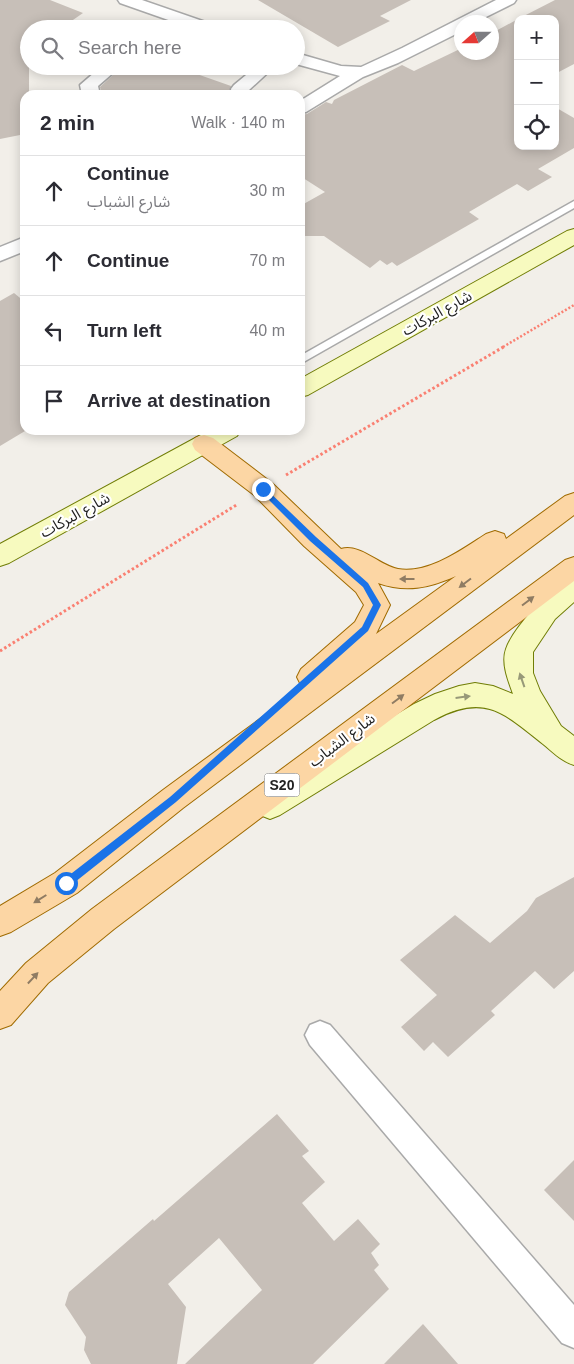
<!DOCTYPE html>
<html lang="en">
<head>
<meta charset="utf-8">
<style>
	:root { --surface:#fff; --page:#f2f2f3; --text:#2b2b33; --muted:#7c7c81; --line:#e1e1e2 }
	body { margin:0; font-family:Arial,"Noto Sans Arabic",sans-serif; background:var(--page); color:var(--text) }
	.controls { position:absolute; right:15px; top:15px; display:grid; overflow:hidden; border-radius:10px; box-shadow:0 2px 12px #0003 }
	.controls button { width:45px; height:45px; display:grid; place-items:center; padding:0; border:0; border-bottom:1px solid var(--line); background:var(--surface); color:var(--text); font:25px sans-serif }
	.compass { position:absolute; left:454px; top:15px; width:45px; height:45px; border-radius:50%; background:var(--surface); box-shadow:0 2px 12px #0003; rotate:249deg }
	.stop { position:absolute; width:15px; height:15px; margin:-11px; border:4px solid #1a73e8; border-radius:50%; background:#fff }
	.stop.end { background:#1a73e8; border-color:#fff; box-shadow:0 1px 5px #0008 }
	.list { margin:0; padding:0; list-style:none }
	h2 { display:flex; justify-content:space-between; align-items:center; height:65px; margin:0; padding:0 20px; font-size:21px }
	h2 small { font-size:16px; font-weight:400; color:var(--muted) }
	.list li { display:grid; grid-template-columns:32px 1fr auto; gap:15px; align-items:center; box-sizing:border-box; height:70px; padding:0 20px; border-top:1px solid var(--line) }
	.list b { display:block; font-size:19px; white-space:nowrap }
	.list p { margin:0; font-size:16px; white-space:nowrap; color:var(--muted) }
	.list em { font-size:16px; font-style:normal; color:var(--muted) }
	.icon { flex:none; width:28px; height:28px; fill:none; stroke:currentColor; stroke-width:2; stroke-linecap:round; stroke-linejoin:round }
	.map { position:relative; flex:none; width:574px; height:1364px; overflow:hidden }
	.search { position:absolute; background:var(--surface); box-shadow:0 2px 12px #0003; left:20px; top:20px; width:285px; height:55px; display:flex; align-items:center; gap:12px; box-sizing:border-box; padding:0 18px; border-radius:28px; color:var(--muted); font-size:19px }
	.panel { position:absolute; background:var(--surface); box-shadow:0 2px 12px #0003; left:20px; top:90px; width:285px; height:345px; border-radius:15px }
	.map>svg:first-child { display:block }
	.building { fill:#c7bfb8 }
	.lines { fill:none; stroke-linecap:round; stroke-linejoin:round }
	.lane-casing { stroke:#a9a9a9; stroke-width:3 }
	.street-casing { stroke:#a9a9a9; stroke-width:3 }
	.secondary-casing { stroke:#707d05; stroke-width:2 }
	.primary-casing { stroke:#a06b00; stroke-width:2 }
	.path-far1 { stroke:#fa8072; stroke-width:2.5; stroke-dasharray:2 2; stroke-linecap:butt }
	.path { stroke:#fa8072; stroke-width:3; stroke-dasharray:2.5 2.5; stroke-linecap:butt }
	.lane { fill:#fff; fill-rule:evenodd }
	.street { fill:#fff; fill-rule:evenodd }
	.secondary { fill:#f7fabf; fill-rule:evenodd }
	.primary { fill:#fcd6a4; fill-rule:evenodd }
	.oneway { fill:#8f7c63 }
	.oneway2 { fill:#979978 }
	.route { fill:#1a73e8 }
	.labels { text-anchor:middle; stroke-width:4.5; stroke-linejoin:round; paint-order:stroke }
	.shield { fill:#fff; stroke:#646464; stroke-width:1 }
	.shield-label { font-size:14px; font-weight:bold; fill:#222 }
	.street-label { font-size:15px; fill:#222; stroke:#fff }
</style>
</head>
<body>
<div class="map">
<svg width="574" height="1364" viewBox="0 0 574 1364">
	<rect width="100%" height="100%" fill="#f2efe9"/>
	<g class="building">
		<path d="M0,0h50l33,13 -23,16h-31v66h-4v39l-25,5z"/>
		<path d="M258,0h153l-31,16 10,5 -52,26z"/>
		<path d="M555,0h19v64l-19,10v-55h-37z"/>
		<path d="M518,19v127h37v-39l19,11v30l-36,21 14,8 -24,14 -11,-7 -48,28 10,7 -82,47 -5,-4 -5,3 -7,-5 -10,8 -46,-32h-24v-30l25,-14 -25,-16v-61l7,-1 19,-12 6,2 2,-4 68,-35 12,6 48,-23v4h30v-19z"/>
		<path d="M123,66h80l-9,7 37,13 -1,9h-128l-2,-8z"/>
		<path d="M14,293l11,9v129l-25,15v-145z"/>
		<path d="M574,877v94l-20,18 -19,-18 -44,40 4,4 -47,42 -15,-15 -9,9 -23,-24 36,-32 -37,-35 55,-45 35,28 37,-32 9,-13z"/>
		<path d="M277,1114l32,37 -7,5 23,26 -23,21 32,38 24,-22 22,25 -9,9 8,12 -5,5 15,19 -76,75h-128l77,-74 -43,-52 -51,46 18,23 -9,57h-86l-7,-14 2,-13 -21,-32 4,-13 84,-73 1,2z"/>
		<path d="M574,1160v61l-30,-31z"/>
		<path d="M423,1324l35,40h-74z"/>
	</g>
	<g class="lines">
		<defs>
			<path id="lane" d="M574,201v7l-274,156v-8z"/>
			<g id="street">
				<path d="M118,0h24l75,26 2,3h-25l-74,-26z"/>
				<path d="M496,0h20l-2,3 -38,19h-14v9l-64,32 -35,14 -57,35 -6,1v-12l40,-25 -44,-12v-11l45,13 20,1 41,-19z"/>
				<path d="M102,66h19l-23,20 2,9h-18l-2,-10z"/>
				<path d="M257,66h18l-26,24 1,5h-18l-1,-6 3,-4z"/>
				<path d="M25,237v14l-25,10v-14z"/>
				<path d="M320,1021l10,4 244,280v43l-12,-5 -252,-298 -5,-10 5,-10z"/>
			</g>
			<g id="secondary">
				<path d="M574,229v16l-266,150 -8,2v-18l267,-148z"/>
				<path d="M210,430h31l-4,6 -228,127 -9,3v-22z"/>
				<path d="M574,577v25l-19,17 -22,33v21l7,18 21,35 13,10v29c-13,-4 -21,-13 -31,-21 -40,-32 -59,-51 -109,-24l-154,95 -10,4 -10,-4 -5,-9 5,-9 154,-93 21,-10 24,-8 16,-3 18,3 20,8c-5,-14 -12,-31 -7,-45 7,-21 48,-66 68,-72z"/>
			</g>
			<g id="primary">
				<path d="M204,435l9,3 59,45 69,66c19,-6 39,17 57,20 31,5 63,-19 88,-35l9,-3 9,3 2,5 59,-43 9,-3v22l-391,293 -106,85 -66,39 -11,4v-30l55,-33 108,-83 142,-104 -4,-1 -4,-8 4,-8 54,-47 9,-17 -8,-13 -52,-46 -50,-51 -59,-45 -3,-6 3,-6zM456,576l-80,58 14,-29 -12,-22c28,10 51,5 78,-7z"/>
				<path d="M574,557v24l-460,348 -66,54 -37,42 -11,4v-38l26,-28 66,-54 473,-349z"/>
			</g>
		</defs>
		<use href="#lane" class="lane-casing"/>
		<use href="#street" class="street-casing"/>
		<use href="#secondary" class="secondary-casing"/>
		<use href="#primary" class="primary-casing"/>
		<path class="path-far1" d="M503,347l71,-42"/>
		<g class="path">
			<path d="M286,475l219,-129"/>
			<path d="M0,651l238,-147"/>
		</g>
		<use href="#lane" class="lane"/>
		<use href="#street" class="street"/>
		<use href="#secondary" class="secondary"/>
		<use href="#primary" class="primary"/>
	</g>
	<defs><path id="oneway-solid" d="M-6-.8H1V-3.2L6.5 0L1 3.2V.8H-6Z" transform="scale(1.25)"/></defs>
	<g class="oneway">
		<use href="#oneway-solid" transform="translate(407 579) rotate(180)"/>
		<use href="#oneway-solid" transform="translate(465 583) rotate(143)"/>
		<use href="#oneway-solid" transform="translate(528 601) rotate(-37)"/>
		<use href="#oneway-solid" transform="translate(398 699) rotate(-37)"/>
		<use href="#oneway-solid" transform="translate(40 899) rotate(148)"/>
		<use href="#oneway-solid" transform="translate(33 978) rotate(-47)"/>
	</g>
	<g class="oneway2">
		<use href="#oneway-solid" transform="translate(522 680) rotate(-109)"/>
		<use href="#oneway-solid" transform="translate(463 697) rotate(-7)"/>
	</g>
	<path class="route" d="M263,486l53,51 52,46 13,22 -13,26 -192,171 -106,84h-7v-6l107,-83 192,-170 11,-22 -10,-18 -53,-46 -50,-50v-4z"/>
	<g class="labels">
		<rect class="shield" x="264.5" y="773.5" width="35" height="23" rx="4"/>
		<g class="shield-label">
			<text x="282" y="790">S20</text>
		</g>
		<g class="street-label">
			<text transform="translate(437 313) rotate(-29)" y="5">شارع البركات</text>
			<text transform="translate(75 515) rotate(-29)" y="5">شارع البركات</text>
			<text transform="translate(342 740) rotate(-37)" y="5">شارع الشباب</text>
		</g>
	</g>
</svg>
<div class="controls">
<button>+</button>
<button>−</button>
<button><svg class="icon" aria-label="locate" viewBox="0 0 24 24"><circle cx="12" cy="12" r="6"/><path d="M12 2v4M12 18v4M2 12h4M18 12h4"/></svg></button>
</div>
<svg class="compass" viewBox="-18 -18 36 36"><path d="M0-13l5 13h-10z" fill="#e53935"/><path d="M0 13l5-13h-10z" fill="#7c7c81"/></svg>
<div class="stop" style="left:66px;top:883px"></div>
<div class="stop end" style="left:263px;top:489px"></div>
<div class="search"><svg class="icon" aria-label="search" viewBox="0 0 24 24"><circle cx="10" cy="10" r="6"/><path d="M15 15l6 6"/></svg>Search here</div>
<section class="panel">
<h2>2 min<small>Walk · 140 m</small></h2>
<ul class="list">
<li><svg class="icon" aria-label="ahead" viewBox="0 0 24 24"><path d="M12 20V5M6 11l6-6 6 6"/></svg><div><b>Continue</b><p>شارع الشباب</p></div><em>30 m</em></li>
<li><svg class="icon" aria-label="ahead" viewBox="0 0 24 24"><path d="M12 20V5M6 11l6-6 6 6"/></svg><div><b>Continue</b></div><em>70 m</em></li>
<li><svg class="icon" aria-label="left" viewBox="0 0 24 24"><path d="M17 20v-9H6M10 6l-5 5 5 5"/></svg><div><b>Turn left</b></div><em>40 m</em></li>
<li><svg class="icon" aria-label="arrive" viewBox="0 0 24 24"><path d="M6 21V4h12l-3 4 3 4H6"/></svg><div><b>Arrive at destination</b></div></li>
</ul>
</section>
</div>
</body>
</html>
